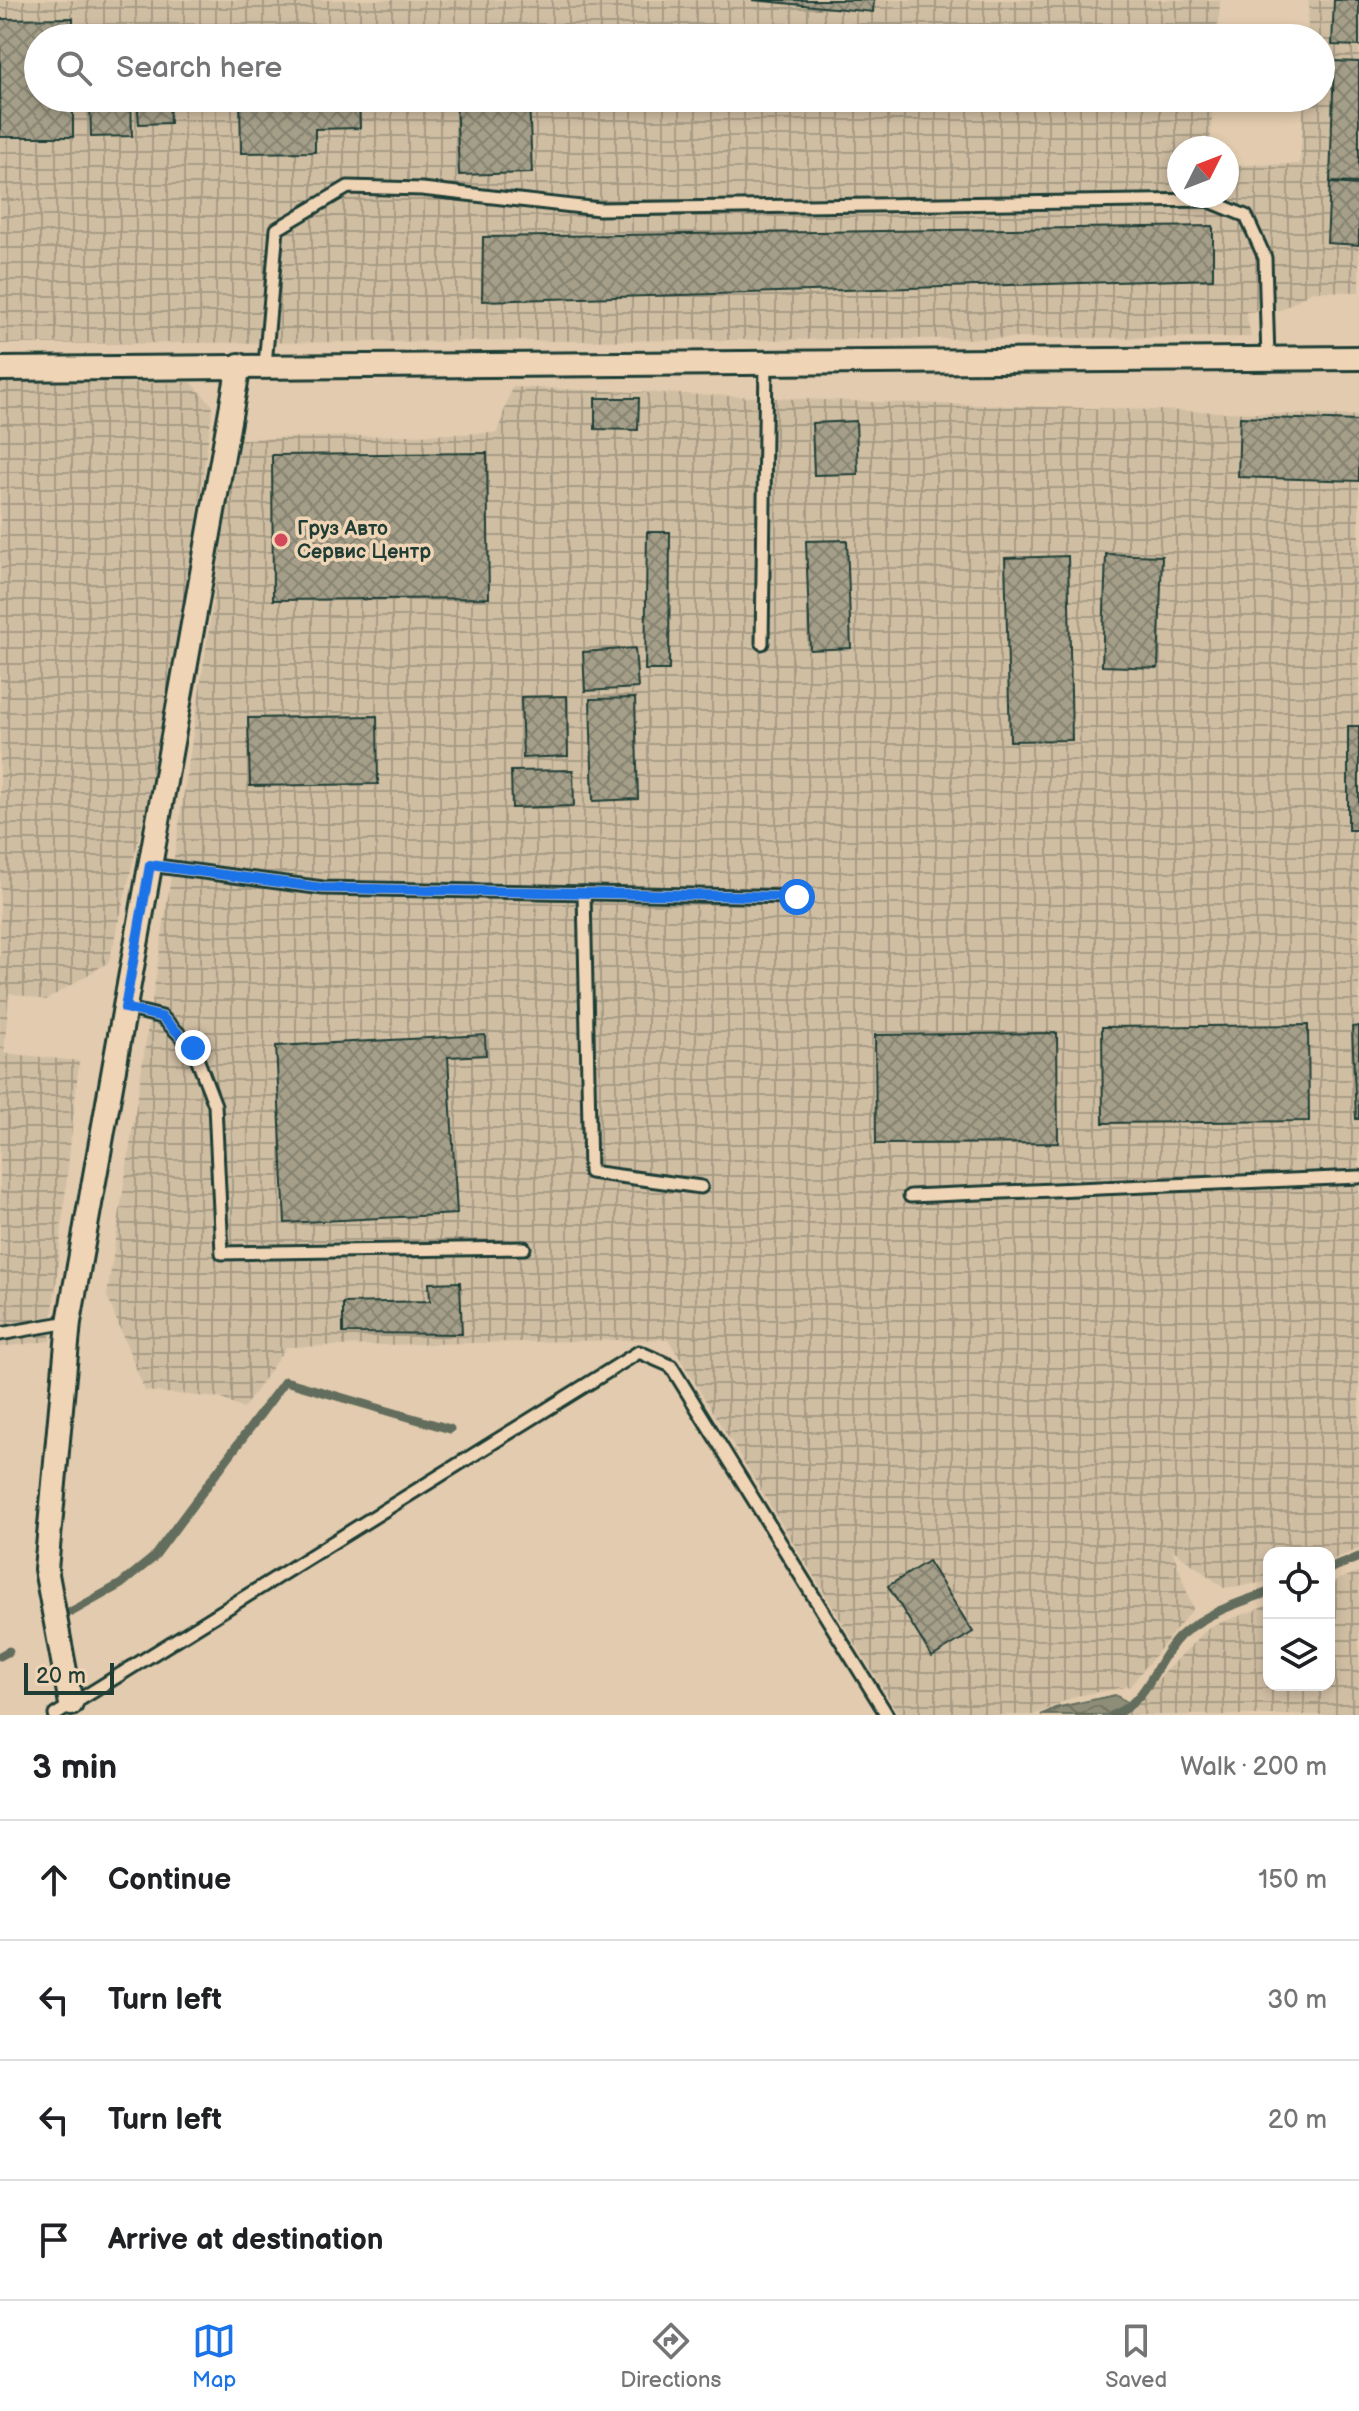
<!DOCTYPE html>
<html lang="en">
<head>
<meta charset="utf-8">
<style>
	:root { --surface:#fff; --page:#f2f2f2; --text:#202124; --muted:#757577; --line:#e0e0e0; --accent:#1a73e8 }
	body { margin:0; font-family:"Balsamiq Sans",sans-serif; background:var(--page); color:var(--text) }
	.controls { position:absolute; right:24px; bottom:24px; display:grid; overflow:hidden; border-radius:16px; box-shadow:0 4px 12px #0003 }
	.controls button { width:72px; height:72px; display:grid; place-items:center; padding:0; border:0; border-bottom:2px solid var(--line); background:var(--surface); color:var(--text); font:40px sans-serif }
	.compass { position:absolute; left:1167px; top:136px; width:72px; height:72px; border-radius:50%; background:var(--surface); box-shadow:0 4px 12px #0003; rotate:48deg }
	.scale { position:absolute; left:24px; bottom:20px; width:90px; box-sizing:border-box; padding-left:8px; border:4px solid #1f3d34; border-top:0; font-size:22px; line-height:28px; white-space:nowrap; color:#1f3d34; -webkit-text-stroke:6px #efd4b6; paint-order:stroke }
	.stop { position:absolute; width:24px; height:24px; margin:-18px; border:6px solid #1a73e8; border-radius:50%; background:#fff }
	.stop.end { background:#1a73e8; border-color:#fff; box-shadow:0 2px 8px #0008 }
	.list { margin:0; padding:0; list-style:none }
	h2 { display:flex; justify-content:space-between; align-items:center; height:104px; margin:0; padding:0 32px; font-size:34px }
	h2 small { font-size:26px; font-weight:400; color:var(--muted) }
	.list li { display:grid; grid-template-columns:52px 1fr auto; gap:24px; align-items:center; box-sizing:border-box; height:120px; padding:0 32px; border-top:2px solid var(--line) }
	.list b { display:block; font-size:30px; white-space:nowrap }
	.list em { font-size:26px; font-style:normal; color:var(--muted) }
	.icon { flex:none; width:44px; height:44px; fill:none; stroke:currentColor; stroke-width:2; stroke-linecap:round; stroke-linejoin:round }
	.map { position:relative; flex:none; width:1359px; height:1715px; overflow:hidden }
	.search { position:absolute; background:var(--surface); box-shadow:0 4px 12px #0003; left:24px; right:24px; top:24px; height:88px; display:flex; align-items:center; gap:20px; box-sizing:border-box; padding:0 28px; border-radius:44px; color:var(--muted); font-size:30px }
	.sheet { height:584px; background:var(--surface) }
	nav { display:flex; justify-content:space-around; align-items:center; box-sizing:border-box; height:112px; border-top:2px solid var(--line); background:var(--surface); font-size:22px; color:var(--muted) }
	nav a { display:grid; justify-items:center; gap:4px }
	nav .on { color:var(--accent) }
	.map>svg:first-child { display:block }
	.industrial { fill:url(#industrial-grid) }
	.water { fill:url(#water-waves); stroke:#626d5d; stroke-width:2 }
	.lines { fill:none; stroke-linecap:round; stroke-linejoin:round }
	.stream { stroke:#626d5d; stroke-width:9 }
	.building { fill:url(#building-cross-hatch); stroke:#1f3d34; stroke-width:2 }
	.lane-casing { stroke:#1f3d34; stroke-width:17 }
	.street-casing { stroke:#1f3d34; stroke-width:28 }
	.lane { stroke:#efd4b6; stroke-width:11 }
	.street { stroke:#efd4b6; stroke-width:22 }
	.route { stroke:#1a73e8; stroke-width:10 }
	.poi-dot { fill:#d1495b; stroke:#efd4b6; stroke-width:3 }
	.labels { text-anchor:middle; stroke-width:7; stroke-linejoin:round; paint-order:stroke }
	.poi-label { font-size:20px; font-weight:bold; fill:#1f3d34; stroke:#efd4b6; text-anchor:start }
</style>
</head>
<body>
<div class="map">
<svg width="1359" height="1715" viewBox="0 0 1359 1715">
	<defs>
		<pattern id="industrial-grid" width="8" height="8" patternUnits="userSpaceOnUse" patternTransform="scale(2)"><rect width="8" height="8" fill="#d0bea3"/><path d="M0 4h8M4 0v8" fill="none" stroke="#a89c86"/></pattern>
		<pattern id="water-waves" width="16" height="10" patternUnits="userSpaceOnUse" patternTransform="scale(2)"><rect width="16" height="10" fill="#8e8d78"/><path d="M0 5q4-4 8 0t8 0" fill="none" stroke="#737463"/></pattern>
		<pattern id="building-cross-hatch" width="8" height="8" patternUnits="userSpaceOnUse" patternTransform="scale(2)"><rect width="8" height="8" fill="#a59f89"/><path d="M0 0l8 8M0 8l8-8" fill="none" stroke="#868371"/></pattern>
	</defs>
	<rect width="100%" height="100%" fill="#e2cbae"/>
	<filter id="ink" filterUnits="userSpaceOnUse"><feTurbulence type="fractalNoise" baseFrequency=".0125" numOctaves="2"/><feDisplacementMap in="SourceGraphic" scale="16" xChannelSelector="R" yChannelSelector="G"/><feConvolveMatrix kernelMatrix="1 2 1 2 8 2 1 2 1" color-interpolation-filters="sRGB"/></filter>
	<g filter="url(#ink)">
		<g class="industrial">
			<path d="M0,0h1220l-2,38h-1180v60h1175l-3,50h-31v48h48v-31l73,-1 4,-66h17v-60h-14l2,-38h50v292l-47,-1 -31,19 -35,2 5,25 -1251,7z"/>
			<path d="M191,382l22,24 -43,302 -61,254 -63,38 -37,-7 -5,60 75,8 -29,280 -50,6v-964z"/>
			<path d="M512,387l361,15 486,14v1133l-30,12v-8h-60v29l-45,6 -52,-39 21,60 -63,77 -54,10 -42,19h-135l-231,-376 -382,8 -43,62 -23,-11 -75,-7 -38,-95 131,-857 259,-6z"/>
			<path d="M1359,1572v143h-236l86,-88 60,-22v80h60v-102z"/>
		</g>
		<path class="water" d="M1115,1695l19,11 -13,9h-80l14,-7z"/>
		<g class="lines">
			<g class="stream">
				<path d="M1329,1569l30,-12"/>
				<path d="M71,1612l50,-28 32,-26 132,-177 165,48"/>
				<path d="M0,1656l9,-5"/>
				<path d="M1113,1715c39,-17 40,-52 67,-79 26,-23 57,-33 89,-44"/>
			</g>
		</g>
		<g class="building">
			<path d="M752,0h122l-1,12z"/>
			<path d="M1334,0h25v46l-27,-1z"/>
			<path d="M73,18v20h-35v60h35v39h-73v-118z"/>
			<path d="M526,27v11h-73v-8z"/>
			<path d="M330,33v5h-91v-4z"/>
			<path d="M1334,61l25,1v121l-29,-1z"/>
			<path d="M90,98h41l1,38 -41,1z"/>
			<path d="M137,98h32l1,25 -31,1z"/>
			<path d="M240,98h119l1,30 -45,1v23l-74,1z"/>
			<path d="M456,98h73l3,75 -73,2z"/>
			<path d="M1330,183l29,2v60l-32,-2z"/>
			<path d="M1213,226v53l-731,22 1,-64z"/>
			<path d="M595,398h44l-1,32 -43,-1z"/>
			<path d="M1240,417l119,4v60l-121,-4z"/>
			<path d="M856,421l2,53 -44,1 -2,-52z"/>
			<path d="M487,453l2,145 -216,2 -1,-145z"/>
			<path d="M647,532h23l-1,138h-24z"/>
			<path d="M847,540l4,108 -41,2 -4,-109z"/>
			<path d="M1106,554l56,2 -4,112 -56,-2z"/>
			<path d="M1068,556l4,184 -62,1 -5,-183z"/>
			<path d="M635,648l3,40 -53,3 -2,-39z"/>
			<path d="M567,696l1,60 -45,2 -2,-61z"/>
			<path d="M635,698l3,101 -45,2 -3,-102z"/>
			<path d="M377,716l1,68 -128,2 -2,-68z"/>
			<rect x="1348" y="726" width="11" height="104"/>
			<path d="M573,770l1,36 -62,2 -1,-37z"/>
			<path d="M1308,1025l1,96 -206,2 -1,-96z"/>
			<path d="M1359,1026v93h-3l-4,-92z"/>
			<path d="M1057,1033l1,110 -182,1 -1,-109z"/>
			<path d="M485,1035l1,20 -38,2 9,157 -172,9 -9,-177z"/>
			<path d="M460,1282l2,52 -119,-1v-30l87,-2 -1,-18z"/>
			<path d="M928,1561l45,71 -41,25 -44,-71z"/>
		</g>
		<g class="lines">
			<defs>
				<g id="lane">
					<path d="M265,365l12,-136 71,-42 74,2 177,20 608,-9 39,16 19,42 3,101"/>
					<path d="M762,643l4,-281"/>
					<path d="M150,865l173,23 474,9"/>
					<path d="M584,893l6,279 111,15"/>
					<path d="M125,1008l37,9 31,31 22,57 7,148 302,-5"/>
					<path d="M910,1196l449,-19"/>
					<path d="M0,1334l69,-12"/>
					<path d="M55,1715l584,-363 32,14 216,349"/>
				</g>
				<g id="street">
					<path d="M0,369l1359,-11"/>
					<path d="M71,1704l-25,-135 23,-247 170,-957"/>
				</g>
			</defs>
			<use href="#lane" class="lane-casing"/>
			<use href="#street" class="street-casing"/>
			<use href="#lane" class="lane"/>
			<use href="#street" class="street"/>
		</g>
	</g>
	<g class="lines" filter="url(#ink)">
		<path class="route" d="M193,1048l-31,-31 -37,-9 25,-143 173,23 474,9"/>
	</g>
	<circle class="poi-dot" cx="281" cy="540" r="8"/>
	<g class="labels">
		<g class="poi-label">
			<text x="297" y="535">Груз Авто<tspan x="297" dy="23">Сервис Центр</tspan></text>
		</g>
	</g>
</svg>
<div class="controls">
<button><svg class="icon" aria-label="locate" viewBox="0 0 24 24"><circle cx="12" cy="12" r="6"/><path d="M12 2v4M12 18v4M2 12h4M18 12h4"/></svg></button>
<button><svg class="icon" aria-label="layers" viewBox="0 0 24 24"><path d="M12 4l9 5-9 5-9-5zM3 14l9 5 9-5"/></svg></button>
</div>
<svg class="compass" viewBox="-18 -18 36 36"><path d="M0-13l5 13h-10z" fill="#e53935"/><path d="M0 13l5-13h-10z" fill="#757577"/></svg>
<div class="scale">20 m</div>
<div class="stop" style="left:797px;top:897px"></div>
<div class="stop end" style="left:193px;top:1048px"></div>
<div class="search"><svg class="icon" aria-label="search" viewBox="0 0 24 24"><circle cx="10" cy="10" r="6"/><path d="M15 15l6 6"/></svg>Search here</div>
</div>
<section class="sheet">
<h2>3 min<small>Walk · 200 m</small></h2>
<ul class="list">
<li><svg class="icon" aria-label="ahead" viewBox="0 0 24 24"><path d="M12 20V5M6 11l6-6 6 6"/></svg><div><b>Continue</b></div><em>150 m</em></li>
<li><svg class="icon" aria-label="left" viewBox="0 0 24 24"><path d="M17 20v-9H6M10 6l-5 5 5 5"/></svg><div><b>Turn left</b></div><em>30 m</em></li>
<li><svg class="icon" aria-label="left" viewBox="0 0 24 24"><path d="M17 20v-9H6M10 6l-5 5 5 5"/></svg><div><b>Turn left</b></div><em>20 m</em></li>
<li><svg class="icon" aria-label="arrive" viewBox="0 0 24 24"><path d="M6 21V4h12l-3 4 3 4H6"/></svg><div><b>Arrive at destination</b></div></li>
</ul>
</section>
<nav>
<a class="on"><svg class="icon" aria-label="map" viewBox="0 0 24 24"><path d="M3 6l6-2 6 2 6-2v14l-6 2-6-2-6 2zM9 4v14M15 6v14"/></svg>Map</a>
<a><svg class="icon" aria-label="directions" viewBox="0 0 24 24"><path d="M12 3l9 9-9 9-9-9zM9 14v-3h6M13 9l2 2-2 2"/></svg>Directions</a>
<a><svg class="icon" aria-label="saved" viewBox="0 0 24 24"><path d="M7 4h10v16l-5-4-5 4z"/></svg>Saved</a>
</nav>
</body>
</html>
